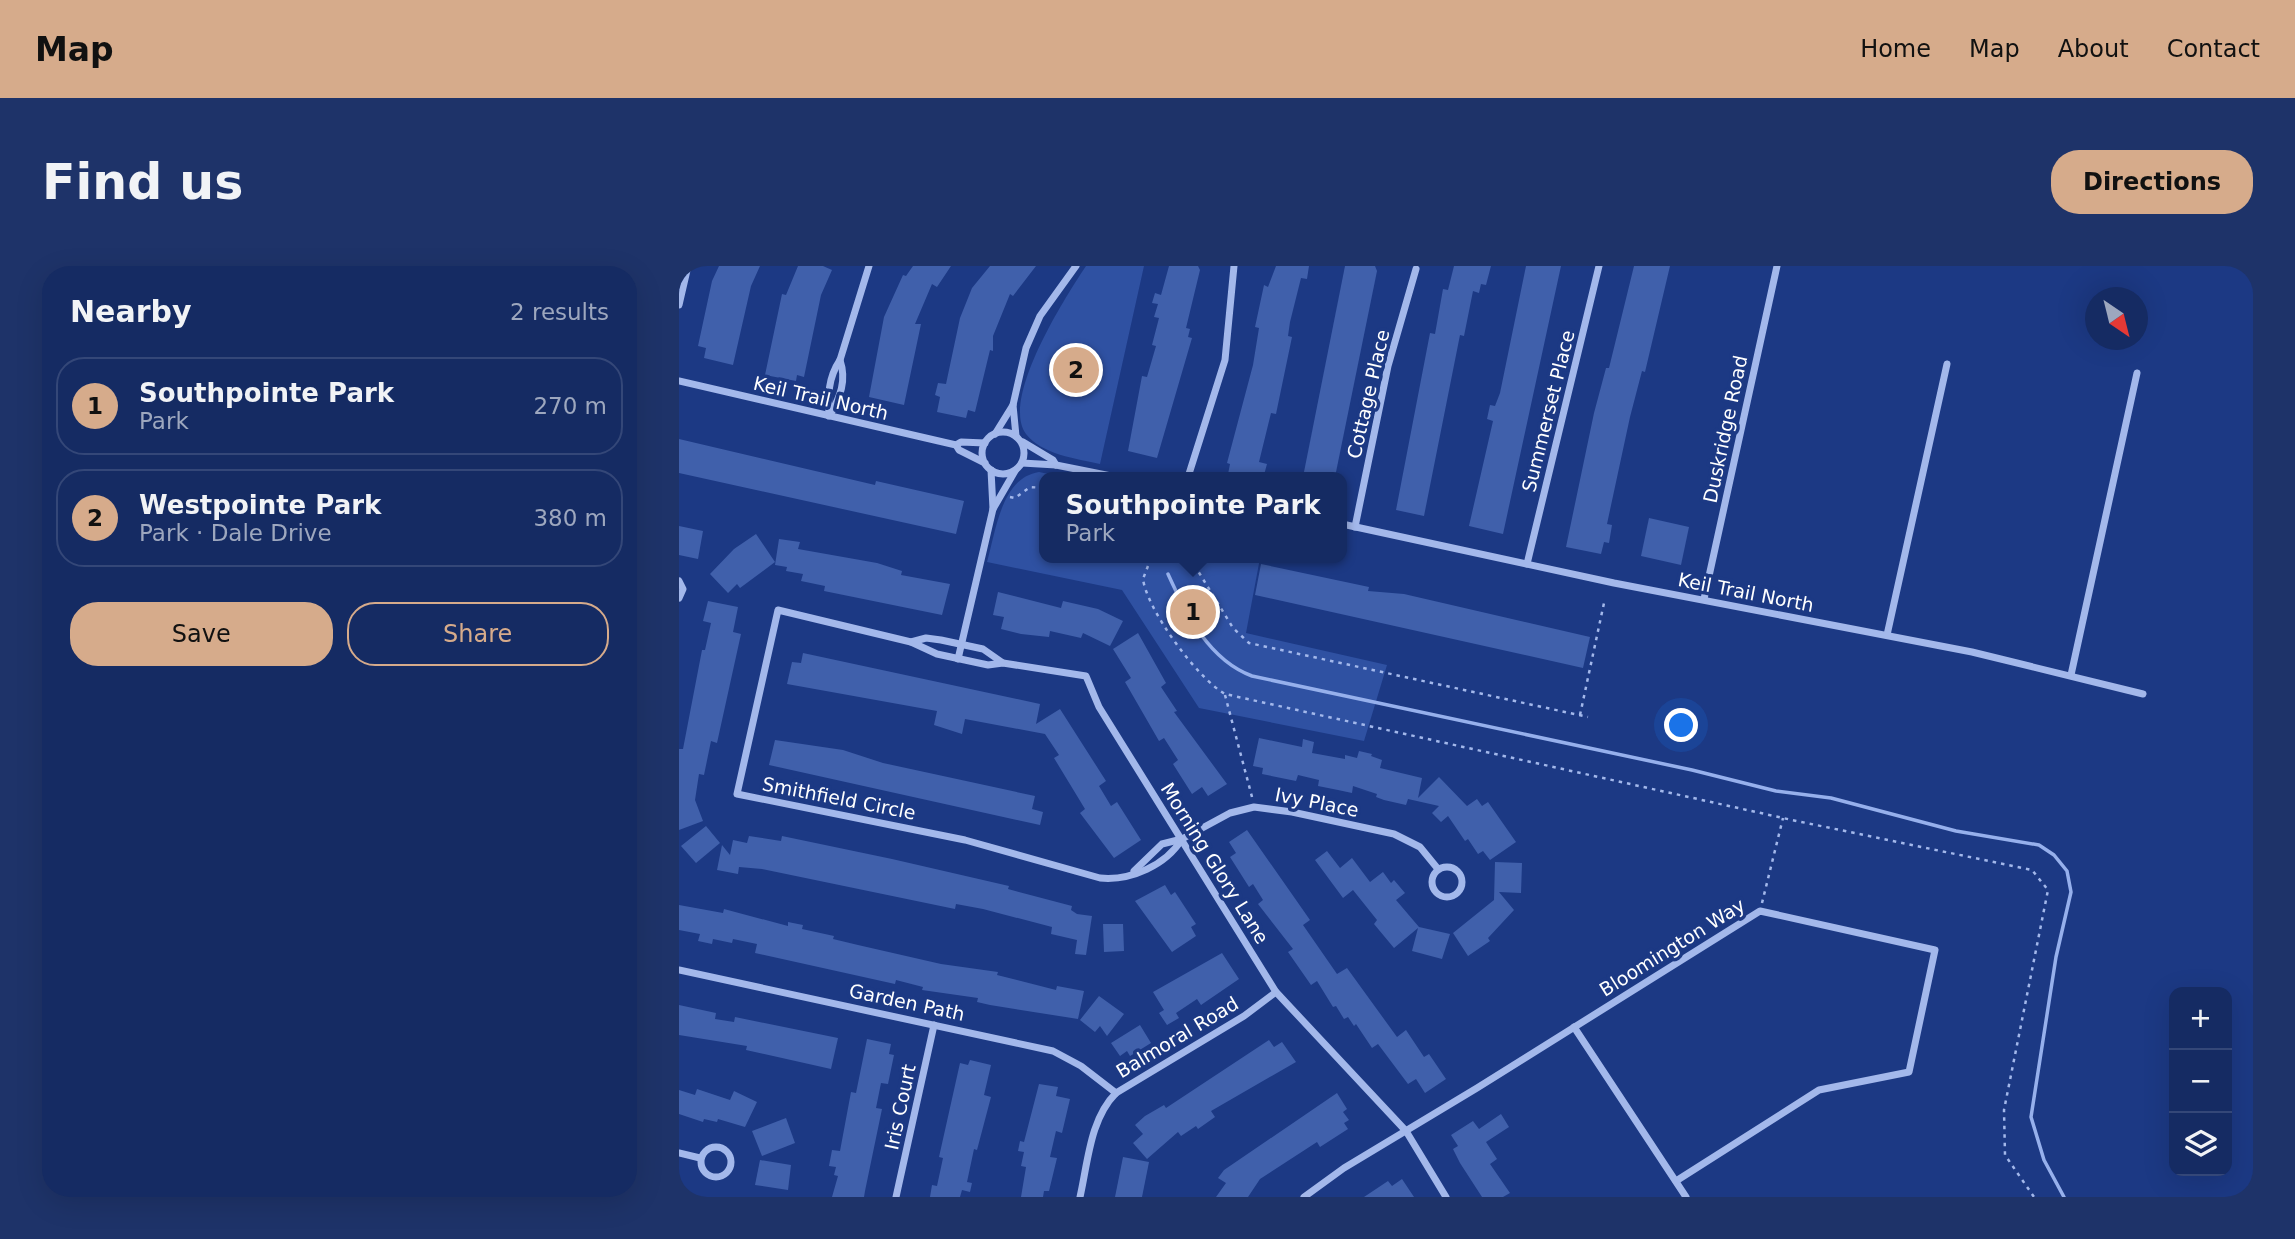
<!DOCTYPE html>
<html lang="en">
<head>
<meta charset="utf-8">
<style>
	:root { --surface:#152b63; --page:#1e3369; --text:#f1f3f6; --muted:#9da7be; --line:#344778; --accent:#d6ab8b }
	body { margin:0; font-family:"DejaVu Sans",sans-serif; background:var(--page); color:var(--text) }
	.controls { position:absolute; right:21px; bottom:21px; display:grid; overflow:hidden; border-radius:14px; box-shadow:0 7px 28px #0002 }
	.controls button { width:63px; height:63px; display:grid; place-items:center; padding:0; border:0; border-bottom:2px solid var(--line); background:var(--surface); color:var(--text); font:35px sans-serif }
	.compass { position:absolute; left:1406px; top:21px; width:63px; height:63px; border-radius:50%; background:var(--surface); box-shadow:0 7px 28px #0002; rotate:145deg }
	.you { position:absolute; left:1003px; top:460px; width:24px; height:24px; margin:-18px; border:5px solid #fff; border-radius:50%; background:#1a73e8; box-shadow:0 0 0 10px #1a73e833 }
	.badge { display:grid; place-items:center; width:46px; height:46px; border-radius:50%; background:var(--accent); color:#111; font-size:23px; font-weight:700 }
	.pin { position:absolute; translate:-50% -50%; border:4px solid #fff; box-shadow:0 2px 7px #0006 }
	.popup { position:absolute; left:360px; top:206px; width:308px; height:91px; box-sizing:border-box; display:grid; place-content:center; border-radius:14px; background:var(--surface); filter:drop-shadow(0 2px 5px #0005); font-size:23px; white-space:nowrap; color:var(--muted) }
	.popup b { font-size:26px; color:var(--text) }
	.popup::after { content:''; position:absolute; left:50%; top:100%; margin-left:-14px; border:14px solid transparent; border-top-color:var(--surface) }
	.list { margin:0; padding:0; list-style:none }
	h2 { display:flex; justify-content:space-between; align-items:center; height:91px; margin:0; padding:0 28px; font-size:30px }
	h2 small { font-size:23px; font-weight:400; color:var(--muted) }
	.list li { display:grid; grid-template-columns:46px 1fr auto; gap:21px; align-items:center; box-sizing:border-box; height:98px; margin:0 14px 14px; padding:0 14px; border:2px solid var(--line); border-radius:28px }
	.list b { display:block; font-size:26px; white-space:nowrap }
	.list p { margin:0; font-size:23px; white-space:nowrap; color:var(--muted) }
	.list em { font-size:23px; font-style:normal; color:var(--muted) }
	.actions { display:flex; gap:14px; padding:21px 28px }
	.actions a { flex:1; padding:16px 0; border:2px solid var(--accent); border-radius:28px; text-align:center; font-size:24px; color:var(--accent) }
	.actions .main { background:var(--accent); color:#111 }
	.icon { flex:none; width:38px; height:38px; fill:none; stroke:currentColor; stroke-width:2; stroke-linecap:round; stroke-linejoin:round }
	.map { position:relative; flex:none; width:1574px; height:931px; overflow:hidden; border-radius:28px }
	header { display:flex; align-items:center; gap:42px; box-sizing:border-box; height:98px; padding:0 35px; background:var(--accent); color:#111 }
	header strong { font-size:33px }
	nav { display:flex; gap:38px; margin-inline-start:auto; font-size:24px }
	.intro { display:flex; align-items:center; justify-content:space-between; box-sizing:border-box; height:168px; padding:0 42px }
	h1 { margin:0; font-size:49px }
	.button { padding:18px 32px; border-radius:28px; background:var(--accent); color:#111; font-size:24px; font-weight:700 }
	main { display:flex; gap:42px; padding:0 42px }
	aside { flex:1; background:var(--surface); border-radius:28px; box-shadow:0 7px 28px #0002 }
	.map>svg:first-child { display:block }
	.green { fill:#2f51a2 }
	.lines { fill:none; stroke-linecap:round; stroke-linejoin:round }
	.stream { stroke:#96b0ec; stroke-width:3.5 }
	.building { fill:#4060ab }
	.path { stroke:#a3b8eb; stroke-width:2.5; stroke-dasharray:3.5 5; stroke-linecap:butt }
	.minor { stroke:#a3b8eb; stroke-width:7 }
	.labels { text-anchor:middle; stroke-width:7; stroke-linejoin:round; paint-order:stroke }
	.street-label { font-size:19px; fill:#fff; stroke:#1c3984 }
</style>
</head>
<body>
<header>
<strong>Map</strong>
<nav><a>Home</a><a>Map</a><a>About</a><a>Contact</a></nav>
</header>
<div class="intro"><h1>Find us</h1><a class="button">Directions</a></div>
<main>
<aside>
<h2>Nearby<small>2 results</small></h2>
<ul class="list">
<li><span class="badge">1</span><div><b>Southpointe Park</b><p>Park</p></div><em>270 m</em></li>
<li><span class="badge">2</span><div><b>Westpointe Park</b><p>Park · Dale Drive</p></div><em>380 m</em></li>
</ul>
<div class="actions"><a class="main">Save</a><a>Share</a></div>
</aside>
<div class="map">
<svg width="1574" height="931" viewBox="0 0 1574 931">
	<rect width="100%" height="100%" fill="#1c3984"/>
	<g class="green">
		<path d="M407,0h58l-44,198c-23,-5 -59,-10 -74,-30 -26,-35 40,-138 60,-168z"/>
		<path d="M360,206l24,5h-19v81h216l-14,75 141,32 -23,76 -165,-33 -77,-118 -135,-28c9,-31 14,-84 52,-90z"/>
	</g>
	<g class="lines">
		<path class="stream" d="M489,308c18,40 41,86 84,102l440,94 84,21 55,7 125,33 83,14 15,10 13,16 4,21 -15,65 -25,160 13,43 20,37"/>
	</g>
	<g class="building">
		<path d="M40,0h41l-9,20 -18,79 -29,-7 2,-10 -8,-2 14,-65z"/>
		<path d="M119,0h25l9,4 -11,25 -17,82 -7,-2 -1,6 -31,-6 17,-81 4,1z"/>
		<path d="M234,0h38l-14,21 -5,-3 -17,40h6l-17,81 -35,-8 15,-80 19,-42 3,1z"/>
		<path d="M311,0h46l-23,30 -3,-2 -17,42v15l-3,-1 -15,62 -7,-2 -2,8 -29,-6 3,-15 -5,-2 3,-12 8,1 14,-66 12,-30z"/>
		<path d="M490,0h29l2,4 -14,58 4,1 -2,8 4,1 -35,120 -29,-7 14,-75 5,1 9,-31 -4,-1 7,-27 -5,-1 4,-13 -6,-1 3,-10 6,2z"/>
		<path d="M597,0h33l-2,13 -6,-1 -11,44 -2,14 4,1 -16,77 -5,-1 -12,49 8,2 -3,11 -20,2 -16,-3 2,-10 -3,-1 26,-98 6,-37 -4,-1 9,-42 4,2z"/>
		<path d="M666,0h30l2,5 -42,206h-32z"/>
		<path d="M775,0h37l-5,19 -5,-1 -2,9 -6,-2 -9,45 -4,-1 -36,181 -28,-6 34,-177 5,1 8,-45 5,1z"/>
		<path d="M847,0h35l-58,268 -34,-8 24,-105 -6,-2 3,-14 5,1 5,-13z"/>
		<path d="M955,0h36l-25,106 -3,-1 -12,46 -23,107 5,1 -3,18 -5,-1 -3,12 -35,-7 28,-134 12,-45h3z"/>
		<path d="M0,173l196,46 1,-4 88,20 -8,33 -277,-61z"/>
		<path d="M970,252l40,9 -8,38 -40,-9z"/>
		<path d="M0,260l24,5 -5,28 -19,-4z"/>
		<path d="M77,268l19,28 -35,26 -3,-4 -9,9 -18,-19 24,-25z"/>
		<path d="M100,273l21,3 -2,7 79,14 25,8 -1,4 49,9 -8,31 -118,-24 1,-5 -24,-5 2,-7 -17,-3 1,-4 -12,-2z"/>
		<path d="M582,298l108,23 -1,4 36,3 186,43 -7,31 -328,-73z"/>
		<path d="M319,326l63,16 2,-7 35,8 25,12 -13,25 -27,-13 -2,5 -31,-7 -1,6 -28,-3 -20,-5 3,-12 -11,-2z"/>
		<path d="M29,335l30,6 -5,25 8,2 -24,109 -6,-2 -7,34 -5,-1 -4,26 8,21 -24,9v-81h4l19,-99h3l6,-27 -8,-2z"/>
		<path d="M459,367l28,50 -5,4 16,24 -3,1 53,72 -19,12 -6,-9 -10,7 -19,-30 5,-4 -14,-22 -5,3 -34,-59 6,-4 -18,-29z"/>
		<path d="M124,387l237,51 -4,20 24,-15 46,72 -7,5 12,20 6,-4 24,38 -27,18 -34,-45 5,-4 -31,-51 5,-3 -14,-21 -80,-15 -3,15 -28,-9 3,-14 -150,-27 5,-22 9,1z"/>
		<path d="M580,472l43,9 1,-8 11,3 -2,11 33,6v-4l12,3 2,-7 13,3 -1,2 11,4 -2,8 42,10 -4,20 21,-21 28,29 10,-7 5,7 6,-4 28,40 -26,18 -7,-9 -5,3 -10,-15 -3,2 -17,-25 -7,6 -9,-9 7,-7 -31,-7 -2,6 -22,-5 -8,-3 1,-3 -24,-8 -1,7 -14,-3 -20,-4 1,-6 -21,-5 -2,6 -34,-7 1,-6 -10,-2z"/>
		<path d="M96,474l68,10 40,13 152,33 -3,13 11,3 -3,13 -271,-60z"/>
		<path d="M27,560l14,17 -24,20 -15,-17z"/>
		<path d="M568,564l63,90 -7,5 34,49 10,-6 50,69 9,-7 18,27 5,-3 17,25 -21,14 -9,-14 -8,5 -30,-40 -6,4 -16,-24 -2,2 -6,-9 -4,2 -8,-13 -3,1 -16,-26 -6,4 -23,-33 5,-3 -35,-45 5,-4 -10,-16 -4,3 -19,-30 6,-4 -7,-11z"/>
		<path d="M70,570l32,5 1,-5 110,23 117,27 -1,3 64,17 -1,4 6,4 15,2 -6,39 -11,-1 2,-14 -26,-6 1,-7 -69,-18 -27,-5 -1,5 -193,-40 -23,-2 -1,7 -21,-4 5,-25 8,10 3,-15 14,3z"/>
		<path d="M648,585l13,17 12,-10 18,24 13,-10 8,11 3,-3 11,13 -9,7 23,27 31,7 -8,25 -30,-8 6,-23 -24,20 -20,-24 3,-4 -24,-30 -10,8 -28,-38z"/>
		<path d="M816,596l27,1 -1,30 -22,-1 15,18 -26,28 2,3 -22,15 -15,-23 41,-33z"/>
		<path d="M486,619l6,10 4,-3 21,32 -5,3 5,9 -24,16 -37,-51z"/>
		<path d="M0,639l44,8 1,-4 64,17v-4l15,3 -1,4 32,7 -1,3 25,6 83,19 57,8 -1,3 59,15 1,-4 27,5 -6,28 -88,-14 -13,-3 1,-4 -56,-8 1,-3 -27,-7 -1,4 -140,-31 2,-9 -24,-5 -1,4 -19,-4 -1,5 -14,-3 2,-7 -21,-4z"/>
		<path d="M424,658h20l1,27 -20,1z"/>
		<path d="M543,687l17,26 -38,26 -4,-6 -21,14 3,5 -12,7 -8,-12 5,-3 -11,-18z"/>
		<path d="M420,730l25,18 -17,22 -7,-10 -5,6 -15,-12z"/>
		<path d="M0,739l37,8 -1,6 19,3 1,-5 103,21 -7,31 -85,-19 1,-4 -68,-11z"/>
		<path d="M461,759l11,18 -21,13 -3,-5 -7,5 -9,-13z"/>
		<path d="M188,773l24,5 -2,10 5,1 -6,29 -7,-1 -5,25 6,1 -17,82 -1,6h-32l6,-21 -4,-1 2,-8 -7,-1 3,-16 8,1 11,-59 5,1z"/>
		<path d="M590,774l5,7 8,-5 14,20 -85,49 4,6 -17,12 -2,-3 -15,10 -3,-4 -31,27 -14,-16 10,-9 -8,-9 10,-9 19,-11 2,3z"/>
		<path d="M291,794l21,5 -7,30 7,2 -14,53 -3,-1 -7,33 5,1 -2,9 -8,-2 -2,7h-30l2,-12 5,1 6,-28 -4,-1 21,-94 8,2z"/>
		<path d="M360,818l19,3 -2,9 14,3 -8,34 -6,-2 -6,26 7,1 -8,33h-5l-1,6h-22l5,-30 -5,-1 3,-14 -6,-1 2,-10 4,1z"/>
		<path d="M18,823l33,11 4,-9 23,11 -12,25 -27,-8 -1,3 -13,-3 -1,3 -24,-8v-24l16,5z"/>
		<path d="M658,827l10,16 -4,3 6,8 -5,3 4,6 -28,18 -3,-5 -57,37 -12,18h-32l10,-14 -8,-5 6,-8z"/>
		<path d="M822,848l8,13 -23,15 11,17 -7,5 20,29 -7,4h-21l-22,-34 -7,-14 5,-3 -7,-11 22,-14 6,8z"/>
		<path d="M107,852l9,25 -33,13 -10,-25z"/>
		<path d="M444,891l26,5 -7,35h-27z"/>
		<path d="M81,894l31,5 -3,25 -33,-5z"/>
		<path d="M723,913l12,18h-50l24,-16 4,5z"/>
	</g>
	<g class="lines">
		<g class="path">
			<path d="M331,231l5,1 15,-11 14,1"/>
			<path d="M472,292l-8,21c4,31 55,100 82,115l567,126 240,50 16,20 -44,220 1,45 29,42"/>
			<path d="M511,292l43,70 16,15 339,74"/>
			<path d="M546,429l27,102"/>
			<path d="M901,449l24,-112"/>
			<path d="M1083,637l21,-85"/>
		</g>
		<g class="minor">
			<path d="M0,39l9,-39"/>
			<path d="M0,115l277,64 5,-3 24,1"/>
			<path d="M151,149c10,-18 17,-34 10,-55"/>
			<path d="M150,150c-1,-21 -1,-38 11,-56l29,-94"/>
			<circle cx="324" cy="187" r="21"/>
			<path d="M316,168l18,-29"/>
			<path d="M337,170l-3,-31 13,-57 14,-32 36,-50"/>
			<path d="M344,176l30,18 3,5"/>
			<path d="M277,179l3,5 26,13"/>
			<path d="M343,197l34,2 60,12"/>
			<path d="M509,211l37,-117 9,-94"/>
			<path d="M314,243l22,-38"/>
			<path d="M663,258l272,59 358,69 171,42"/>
			<path d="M676,261l33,-161 28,-97"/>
			<path d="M848,298l72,-298"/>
			<path d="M0,315l4,8 -4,9"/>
			<path d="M1025,333l73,-333"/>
			<path d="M1208,369l60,-271"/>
			<path d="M232,376l15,-4 15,2 42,9 20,14 83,13 13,31 177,285 130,139 40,66"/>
			<path d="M279,393l35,-150 -2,-39"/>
			<path d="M324,397l-15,2 -51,-11 -26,-12 -133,-32 -41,184 228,46 135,38c31,3 66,-13 82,-39"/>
			<path d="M1392,409l66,-302"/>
			<circle cx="768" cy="616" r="15"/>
			<path d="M455,605l28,-27 20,-5 48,-26 24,-6 38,5 102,22 26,13 18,22"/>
			<path d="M0,704l374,81 28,15 35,27"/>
			<path d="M895,761l112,170"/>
			<circle cx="37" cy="896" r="15"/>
			<path d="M0,887l21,5"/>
			<path d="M217,931l38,-172"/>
			<path d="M401,931c8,-35 10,-78 36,-104l128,-77 32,-24"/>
			<path d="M625,931l40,-29 133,-80 283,-177 175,39 -26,122 -90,18 -143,91"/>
		</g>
	</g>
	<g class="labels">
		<g class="street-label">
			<text transform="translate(689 128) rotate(-77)" y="7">Cottage Place</text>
			<text transform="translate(142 132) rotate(13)" y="7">Keil Trail North</text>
			<text transform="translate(869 145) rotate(-76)" y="7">Summerset Place</text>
			<text transform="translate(1046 163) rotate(-78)" y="7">Duskridge Road</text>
			<text transform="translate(1067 326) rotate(11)" y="7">Keil Trail North</text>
			<text transform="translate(160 532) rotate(11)" y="7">Smithfield Circle</text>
			<text transform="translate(638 536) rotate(11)" y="7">Ivy Place</text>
			<text transform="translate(536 597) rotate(58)" y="7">Morning Glory Lane</text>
			<text transform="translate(993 681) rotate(-32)" y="7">Bloomington Way</text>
			<text transform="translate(228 736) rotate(12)" y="7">Garden Path</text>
			<text transform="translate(498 771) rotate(-31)" y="7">Balmoral Road</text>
			<text transform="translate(221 841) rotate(-78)" y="7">Iris Court</text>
		</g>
	</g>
</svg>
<div class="controls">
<button>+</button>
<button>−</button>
<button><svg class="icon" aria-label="layers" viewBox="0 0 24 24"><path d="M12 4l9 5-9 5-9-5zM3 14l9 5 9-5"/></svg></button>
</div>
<svg class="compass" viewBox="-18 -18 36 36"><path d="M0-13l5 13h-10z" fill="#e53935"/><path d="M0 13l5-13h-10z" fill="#9da7be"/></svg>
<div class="you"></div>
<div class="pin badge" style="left:514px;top:346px">1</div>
<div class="popup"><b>Southpointe Park</b>Park</div>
<div class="pin badge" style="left:397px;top:104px">2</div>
</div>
</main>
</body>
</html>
